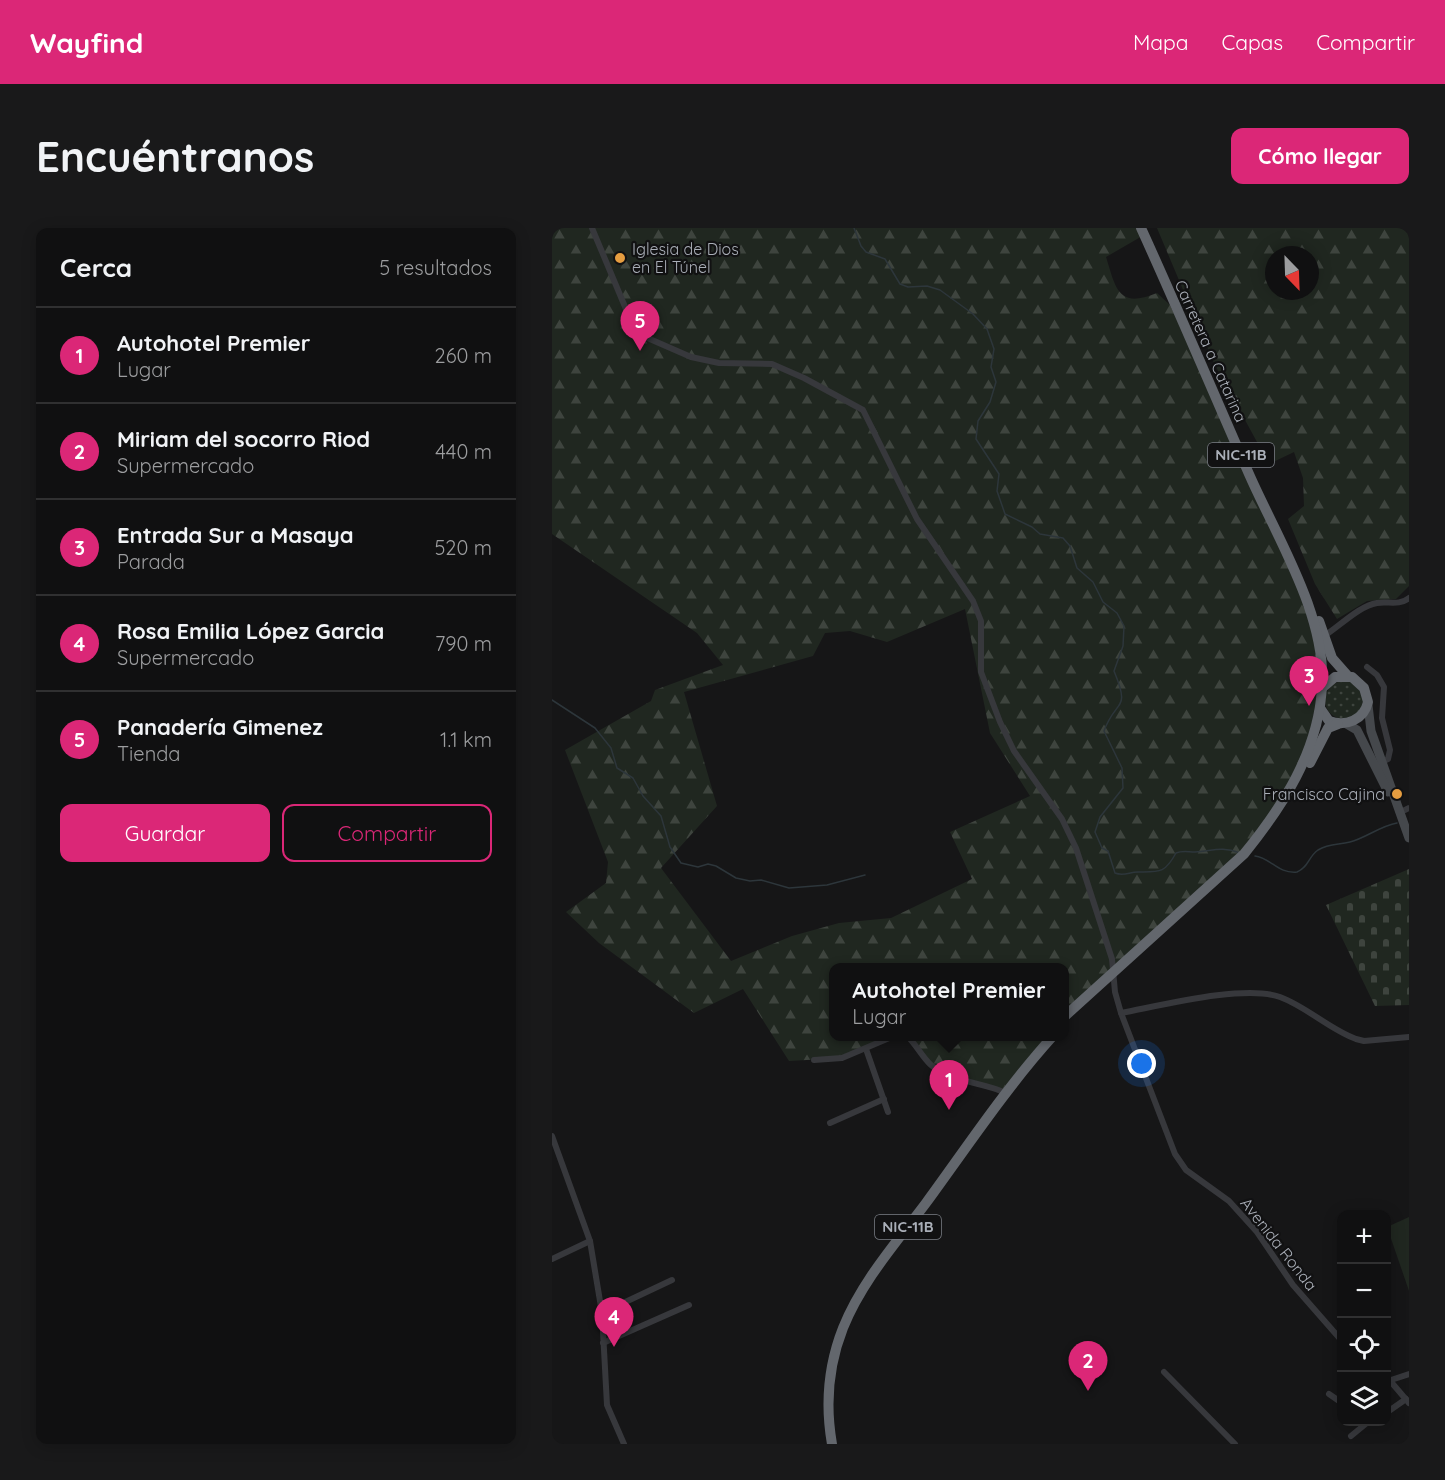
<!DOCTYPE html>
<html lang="es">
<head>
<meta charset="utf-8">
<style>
	:root { --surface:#101011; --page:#19191a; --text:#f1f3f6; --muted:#9c9d9f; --line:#303031; --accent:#db2777 }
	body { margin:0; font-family:Quicksand,sans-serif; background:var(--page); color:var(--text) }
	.controls { position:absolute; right:18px; bottom:18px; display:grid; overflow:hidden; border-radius:12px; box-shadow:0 3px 15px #0003 }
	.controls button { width:54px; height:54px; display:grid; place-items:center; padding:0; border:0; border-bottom:2px solid var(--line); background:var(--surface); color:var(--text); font:30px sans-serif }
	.compass { position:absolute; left:713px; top:18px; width:54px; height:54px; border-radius:50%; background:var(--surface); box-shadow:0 3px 15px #0003; rotate:157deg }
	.you { position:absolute; left:590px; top:836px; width:21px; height:21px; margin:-15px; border:4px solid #fff; border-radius:50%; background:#1a73e8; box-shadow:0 0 0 9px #1a73e833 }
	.badge { display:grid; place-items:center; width:39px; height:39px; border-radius:50%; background:var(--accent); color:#fff; font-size:20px; font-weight:700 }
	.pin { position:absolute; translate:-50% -50px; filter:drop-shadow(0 2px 3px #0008) }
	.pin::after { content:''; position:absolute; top:32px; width:21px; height:18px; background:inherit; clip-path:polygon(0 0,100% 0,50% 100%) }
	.popup { position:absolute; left:277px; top:735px; width:240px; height:78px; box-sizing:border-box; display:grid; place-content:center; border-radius:12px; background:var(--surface); filter:drop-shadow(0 2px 4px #0005); font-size:20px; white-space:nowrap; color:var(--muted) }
	.popup b { font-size:22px; color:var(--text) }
	.popup::after { content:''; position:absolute; left:50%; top:100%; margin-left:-12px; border:12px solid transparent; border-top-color:var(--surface) }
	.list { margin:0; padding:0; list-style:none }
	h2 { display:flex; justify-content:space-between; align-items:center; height:78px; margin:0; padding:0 24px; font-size:26px }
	h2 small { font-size:20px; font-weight:400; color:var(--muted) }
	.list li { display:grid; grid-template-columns:39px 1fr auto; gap:18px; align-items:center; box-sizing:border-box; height:96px; padding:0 24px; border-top:2px solid var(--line) }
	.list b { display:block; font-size:22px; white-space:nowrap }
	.list p { margin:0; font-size:20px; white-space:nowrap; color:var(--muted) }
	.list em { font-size:20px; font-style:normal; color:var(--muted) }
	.actions { display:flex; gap:12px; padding:18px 24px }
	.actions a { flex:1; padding:14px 0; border:2px solid var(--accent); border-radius:12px; text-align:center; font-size:21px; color:var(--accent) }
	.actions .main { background:var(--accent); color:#fff }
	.icon { flex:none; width:33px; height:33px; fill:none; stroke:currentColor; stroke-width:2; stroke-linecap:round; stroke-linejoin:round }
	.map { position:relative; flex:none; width:857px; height:1216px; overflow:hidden; border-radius:12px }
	header { display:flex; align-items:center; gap:36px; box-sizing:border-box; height:84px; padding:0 30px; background:var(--accent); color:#fff }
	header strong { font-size:28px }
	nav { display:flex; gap:33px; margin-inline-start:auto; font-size:21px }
	.intro { display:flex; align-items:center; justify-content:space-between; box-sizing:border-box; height:144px; padding:0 36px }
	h1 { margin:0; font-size:42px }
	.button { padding:15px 27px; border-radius:12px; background:var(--accent); color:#fff; font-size:21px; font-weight:700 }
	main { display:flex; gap:36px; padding:0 36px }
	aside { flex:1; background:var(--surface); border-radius:12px; box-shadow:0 3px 15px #0003 }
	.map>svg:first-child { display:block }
	.green { fill:url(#green-dots) }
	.forest { fill:url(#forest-firs); fill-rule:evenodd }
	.cemetery { fill:url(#cemetery-stones) }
	.pitch { fill:#202720 }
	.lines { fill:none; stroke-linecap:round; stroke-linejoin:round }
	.stream { stroke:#2d363b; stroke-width:1.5 }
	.street { stroke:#37383c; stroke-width:6 }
	.secondary { stroke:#45484c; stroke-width:9 }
	.highway { stroke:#63676d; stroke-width:10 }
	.poi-dot { fill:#e59d40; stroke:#111112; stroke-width:2 }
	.labels { text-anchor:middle; stroke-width:4.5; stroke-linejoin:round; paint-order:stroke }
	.shield { fill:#111112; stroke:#7b7f86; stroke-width:1.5 }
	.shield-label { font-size:15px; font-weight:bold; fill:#a9aeb7 }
	.poi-label { font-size:16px; fill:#a9aeb7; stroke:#111112; text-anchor:start }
	.street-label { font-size:16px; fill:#a9aeb7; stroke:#111112 }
</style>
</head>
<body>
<header>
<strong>Wayfind</strong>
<nav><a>Mapa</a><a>Capas</a><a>Compartir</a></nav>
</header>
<div class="intro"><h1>Encuéntranos</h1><a class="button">Cómo llegar</a></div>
<main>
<aside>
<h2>Cerca<small>5 resultados</small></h2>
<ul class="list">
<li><span class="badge">1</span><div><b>Autohotel Premier</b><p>Lugar</p></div><em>260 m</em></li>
<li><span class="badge">2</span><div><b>Miriam del socorro Riod</b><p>Supermercado</p></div><em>440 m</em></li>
<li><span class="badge">3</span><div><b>Entrada Sur a Masaya</b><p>Parada</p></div><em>520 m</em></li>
<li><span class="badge">4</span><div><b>Rosa Emilia López Garcia</b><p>Supermercado</p></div><em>790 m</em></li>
<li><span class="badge">5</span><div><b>Panadería Gimenez</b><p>Tienda</p></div><em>1.1 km</em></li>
</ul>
<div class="actions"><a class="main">Guardar</a><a>Compartir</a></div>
</aside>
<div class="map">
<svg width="857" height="1216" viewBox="0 0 857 1216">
	<defs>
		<pattern id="green-dots" width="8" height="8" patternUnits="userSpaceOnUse" patternTransform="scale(1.5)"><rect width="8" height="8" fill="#202720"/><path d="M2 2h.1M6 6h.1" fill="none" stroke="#3e443e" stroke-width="1.8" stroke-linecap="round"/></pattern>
		<pattern id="forest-firs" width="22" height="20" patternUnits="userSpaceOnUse" patternTransform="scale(1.5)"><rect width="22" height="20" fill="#202720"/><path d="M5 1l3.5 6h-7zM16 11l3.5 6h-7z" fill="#3e443e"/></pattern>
		<pattern id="cemetery-stones" width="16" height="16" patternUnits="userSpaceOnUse" patternTransform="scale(1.5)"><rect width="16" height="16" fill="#202720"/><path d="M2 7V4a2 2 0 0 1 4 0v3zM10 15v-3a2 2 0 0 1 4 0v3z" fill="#3e443e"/></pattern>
	</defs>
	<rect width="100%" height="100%" fill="#161617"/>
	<circle class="green" cx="792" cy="472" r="19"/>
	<g class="forest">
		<path d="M0,0h589l3,7 -38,22c10,32 12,52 51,36l13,12 128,275 24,91 -18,90 -60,93 -179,163 -1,-49h-230v68l60,1 -52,21 -53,3 -46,-72 -49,24 -95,-70 -33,-31 40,-29 2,-21 -43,-112 86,-49 4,-11 68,-25 -26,-32 -145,-99zM413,381l25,124 40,63 -80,36 22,47 -81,39 -52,5 -47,13 -61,25 -70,-93 56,-62 -33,-114 129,-36 12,-23 25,-2 37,11z"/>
		<path d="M605,0h252v358l-13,13 -29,2 -30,18 -22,-35 -27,-65 16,-13 -1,-28 -9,-26 -25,12 -55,-101zM722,27h36v36h-36z"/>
		<path d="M355,809h139l-45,54 -55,-17 -16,-9z"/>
	</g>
	<path class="cemetery" d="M857,641v136l-34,1 -49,-101z"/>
	<path class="pitch" d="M857,989v74l-22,-64z"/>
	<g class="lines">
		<g class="stream">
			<path d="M302,0l7,18 5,6 19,7 15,25 8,3 19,-1 13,4 33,24 14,15 7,20 -3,18 5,15 -6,20 -12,19 -2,18 23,35 -2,17 8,23 27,13 8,7 23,4 7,8 7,22 16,14 10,20 14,11 7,13 -1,20 -9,25c17,41 2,27 -10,60l18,37 1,20 -23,29 -5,15 7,16 6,3 7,22c10,4 15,-2 25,-1 20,0 25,1 36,-19 7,-3 12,-1 19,-1 18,-1 26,-6 45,1"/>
			<path d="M0,472l43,28 16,20 6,20 16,10 10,18 18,20 9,31 11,16 17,4 10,-3 8,2 20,12 14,3 11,-1 28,8 38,-3 38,-10"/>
			<path d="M703,628c16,2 23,18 42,16 12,-5 11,-15 21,-22 11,-7 20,-5 32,-8 16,-4 30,-16 47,-19"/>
		</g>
		<g class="street">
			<path d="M40,0l44,105 55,24 28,6 53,1 32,14 59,32 54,109 56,82 8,20v51l19,50 14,29 48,68 14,29 36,111 3,33 6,21 54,141 11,16 43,31 28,31 36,53 49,56"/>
			<path d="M772,408c16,-10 35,-30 53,-33 11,-2 22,3 32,-5"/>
			<path d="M815,439l10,8 7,12 -2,31 8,32 -2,9 -6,3"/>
			<path d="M847,585l10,-5"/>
			<path d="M569,785c38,-7 123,-29 159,-16 27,10 49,32 76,42l8,2 45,-4"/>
			<path d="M355,808c9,8 15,21 24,29 18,16 48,17 70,26"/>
			<path d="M314,821l22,63"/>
			<path d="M262,832l28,-2 52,-22"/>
			<path d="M278,895l54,-24"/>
			<path d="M0,908l38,105 12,72 5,92 17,39"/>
			<path d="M0,1031l38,-18"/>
			<path d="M50,1085l70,-33"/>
			<path d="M51,1115l86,-38"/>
			<path d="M612,1144l71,72"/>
			<path d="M834,1148l23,27"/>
			<path d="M839,1152l18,-6"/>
			<path d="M777,1166l13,9"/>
			<path d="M834,1185l20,-14"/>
			<path d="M799,1208l17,-14"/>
		</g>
		<g class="secondary">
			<path d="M816,477l3,26 38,107"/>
			<path d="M793,495l12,7 31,62"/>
		</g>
		<g class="highway">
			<path d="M767,393l13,37 15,17"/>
			<path d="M768,480l9,13c17,6 35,-1 39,-19l-4,-14 -12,-11h-17l-13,11"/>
			<path d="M758,535l18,-35 10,-4"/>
			<path d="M512,789l180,-163c39,-48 74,-102 78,-166 5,-72 -45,-150 -73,-214 -36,-82 -71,-165 -108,-246"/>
			<path d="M280,1216c-7,-40 -4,-78 11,-116 19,-47 53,-85 83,-125 41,-56 80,-115 127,-167"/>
		</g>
	</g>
	<g class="poi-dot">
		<circle cx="68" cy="30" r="6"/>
		<circle cx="845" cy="566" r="6"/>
	</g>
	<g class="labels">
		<g class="shield">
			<rect x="656" y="215" width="66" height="24" rx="4.5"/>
			<rect x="323" y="987" width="66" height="24" rx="4.5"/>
		</g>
		<g class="shield-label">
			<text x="689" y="232">NIC-11B</text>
			<text x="356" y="1004">NIC-11B</text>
		</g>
		<g class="poi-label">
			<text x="80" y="27">Iglesia de Dios<tspan x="80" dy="18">en El Túnel</tspan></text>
			<text x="833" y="572" text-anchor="end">Francisco Cajina</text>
		</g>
		<g class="street-label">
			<text transform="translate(659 123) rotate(66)" y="6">Carretera a Catarina</text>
			<text transform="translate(727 1016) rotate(52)" y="6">Avenida Ronda</text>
		</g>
	</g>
</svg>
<div class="controls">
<button>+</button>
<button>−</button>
<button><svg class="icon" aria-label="locate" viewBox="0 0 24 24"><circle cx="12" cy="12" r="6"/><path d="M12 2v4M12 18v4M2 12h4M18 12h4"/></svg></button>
<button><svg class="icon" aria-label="layers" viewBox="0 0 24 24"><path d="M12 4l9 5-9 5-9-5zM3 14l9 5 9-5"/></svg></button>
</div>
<svg class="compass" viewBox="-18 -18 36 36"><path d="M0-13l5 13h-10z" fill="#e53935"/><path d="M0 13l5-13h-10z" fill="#9c9d9f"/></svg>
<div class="you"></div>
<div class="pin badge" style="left:397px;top:882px">1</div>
<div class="popup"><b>Autohotel Premier</b>Lugar</div>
<div class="pin badge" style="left:536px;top:1163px">2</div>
<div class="pin badge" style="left:757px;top:478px">3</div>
<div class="pin badge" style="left:62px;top:1119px">4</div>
<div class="pin badge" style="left:88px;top:123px">5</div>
</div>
</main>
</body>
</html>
